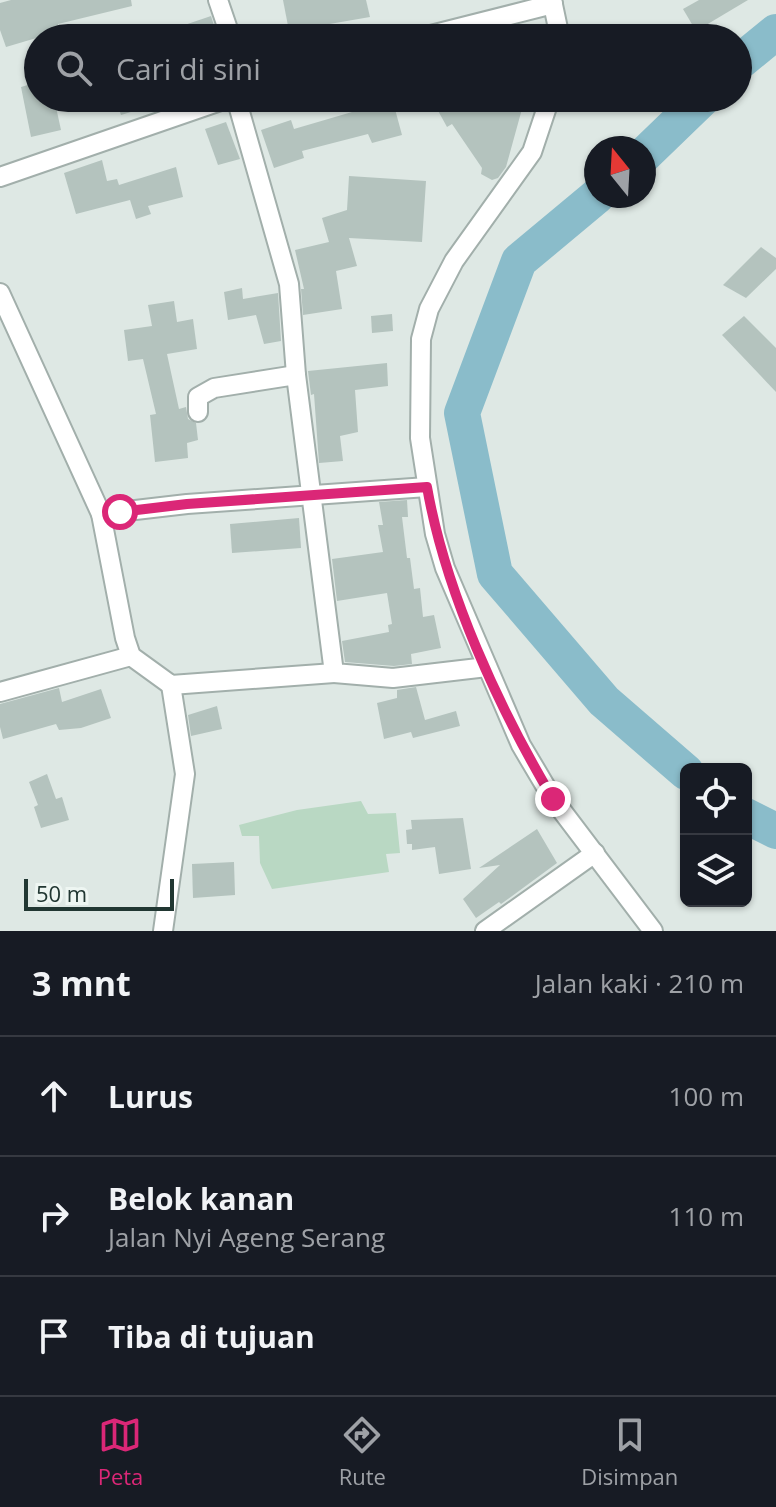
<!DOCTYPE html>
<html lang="id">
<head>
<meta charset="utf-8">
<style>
	:root { --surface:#171b24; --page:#242831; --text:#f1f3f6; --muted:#9ea1a6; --line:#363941; --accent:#db2777 }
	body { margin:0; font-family:"Open Sans",sans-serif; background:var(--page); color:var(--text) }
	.controls { position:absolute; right:24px; bottom:24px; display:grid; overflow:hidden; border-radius:12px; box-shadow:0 2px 6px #0004 }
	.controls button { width:72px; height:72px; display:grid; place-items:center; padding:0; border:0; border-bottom:2px solid var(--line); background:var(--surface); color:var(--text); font:40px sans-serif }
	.compass { position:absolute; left:584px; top:136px; width:72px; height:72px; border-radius:50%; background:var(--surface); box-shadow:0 2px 6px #0004; rotate:342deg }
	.scale { position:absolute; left:24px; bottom:20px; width:150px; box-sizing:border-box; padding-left:8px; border:4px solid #213732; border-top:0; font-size:22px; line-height:28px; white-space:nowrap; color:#213732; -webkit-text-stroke:6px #eef6f2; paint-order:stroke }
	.stop { position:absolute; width:24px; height:24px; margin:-18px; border:6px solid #db2777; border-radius:50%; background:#fff }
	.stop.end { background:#db2777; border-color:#fff; box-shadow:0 2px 8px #0008 }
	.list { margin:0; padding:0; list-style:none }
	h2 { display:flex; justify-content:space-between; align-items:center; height:104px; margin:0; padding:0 32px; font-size:34px }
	h2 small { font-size:26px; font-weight:400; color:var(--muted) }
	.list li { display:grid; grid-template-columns:52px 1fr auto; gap:24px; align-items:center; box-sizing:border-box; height:120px; padding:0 32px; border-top:2px solid var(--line) }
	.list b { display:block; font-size:30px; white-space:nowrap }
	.list p { margin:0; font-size:26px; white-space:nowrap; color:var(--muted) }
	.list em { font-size:26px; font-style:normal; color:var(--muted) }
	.icon { flex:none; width:44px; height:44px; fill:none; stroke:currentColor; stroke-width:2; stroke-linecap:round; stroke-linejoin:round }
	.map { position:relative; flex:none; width:776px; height:931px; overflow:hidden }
	.search { position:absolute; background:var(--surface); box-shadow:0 2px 6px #0004; left:24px; right:24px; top:24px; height:88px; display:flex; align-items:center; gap:20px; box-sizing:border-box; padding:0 28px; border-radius:44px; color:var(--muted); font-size:30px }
	.sheet { height:464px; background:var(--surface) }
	nav { display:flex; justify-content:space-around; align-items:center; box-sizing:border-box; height:112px; border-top:2px solid var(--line); background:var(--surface); font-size:22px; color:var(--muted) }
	nav a { display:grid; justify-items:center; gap:4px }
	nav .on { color:var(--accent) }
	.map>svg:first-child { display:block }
	.green { fill:#b9d8c3 }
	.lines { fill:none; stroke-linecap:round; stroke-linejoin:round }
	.river { stroke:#8abcca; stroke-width:36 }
	.building { fill:#b4c3be }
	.street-casing { stroke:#a2afab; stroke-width:22 }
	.street { stroke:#fff; stroke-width:18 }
	.route { stroke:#db2777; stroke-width:10 }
</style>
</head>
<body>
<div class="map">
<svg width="776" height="931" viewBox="0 0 776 931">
	<rect width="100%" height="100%" fill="#dee8e4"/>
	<path class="green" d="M361,801l7,13 28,-1 4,40 -14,1 3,18 -117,17 -12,-26 -1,-27h-17l-3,-11 58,-15z"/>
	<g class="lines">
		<g class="river">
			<path d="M738,63l38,-31"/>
			<path d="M644,155l59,-57"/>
			<path d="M597,196l-78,65 -57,152 33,161 109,127 82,71"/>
			<path d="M746,816l30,15"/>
		</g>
	</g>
	<g class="building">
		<path d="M11,0h120l1,6 -74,18 2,7 -54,16 -6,-17v-27z"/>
		<path d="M283,0h83l4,17 -81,14z"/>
		<path d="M699,0h49l-52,31 -13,-22z"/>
		<path d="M211,16l7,22h-62l-1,-3z"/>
		<path d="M38,82v16h16l7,32 -30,7 -10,-50z"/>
		<path d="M115,98h48l1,4 -43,13z"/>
		<path d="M381,98h11l10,37 -30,8 -4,-9 -66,17 2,7 -30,10 -13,-38 30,-10 3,9 58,-17z"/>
		<path d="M431,98h94l-19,69 -8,11 -6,2 -11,-6 1,-6 -30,-44 -5,3z"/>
		<path d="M226,122l14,37 -22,6 -13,-36z"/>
		<path d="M102,160l5,21 10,-2 2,6 57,-18 7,30 -35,9 3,8 -15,5 -6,-19 -54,14 -12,-41z"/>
		<path d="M349,176l77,5 -4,61 -73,-4 8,28 -21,5 6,38 -39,6 -2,-26h3l-9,-39 34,-8 -7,-24 25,-8z"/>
		<path d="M761,247l15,11v11l-30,29 -23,-13z"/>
		<path d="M242,288l1,11 35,-6 3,48 -17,3 -8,-29 -28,5 -4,-28z"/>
		<path d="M174,301l3,21 16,-3 4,30 -30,5 12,55 7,-2 2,12 8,4 2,17 -11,3 1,15 -33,4 -5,-47 6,-1 -13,-55 -15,2 -4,-31 28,-4 -4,-21z"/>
		<path d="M392,314l1,17 -21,2 -1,-17z"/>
		<path d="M744,316l32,32v44l-54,-57z"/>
		<path d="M387,363l1,23 -33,4 3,42 -18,4 3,25 -24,2 -5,-69 -3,1 -3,-24z"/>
		<path d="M407,500l1,17h-6l5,41h3l4,31 6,-1 3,29 11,-2 7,33 -30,6 1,10 -18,2 -49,-4 -3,-21 47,-9 -1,-7 4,-1 -5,-31 -50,8 -5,-42 51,-7 -5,-27h5l-4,-23z"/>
		<path d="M299,518l2,30 -69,5 -2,-29z"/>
		<path d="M416,687l9,33 31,-9 4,15 -47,12 -2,-6 -27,7 -7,-36 20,-5v-8z"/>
		<path d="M59,688l3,14 39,-13 10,29 -30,10 -22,2 -3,-6 -53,15 -3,-12v-23z"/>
		<path d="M217,706l5,23 -31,7 -3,-21z"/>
		<path d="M47,774l9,25 6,-2 7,23 -28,8 -7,-21 4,-2 -9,-23z"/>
		<path d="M463,818l8,51 -32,5 -4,-27 -23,3v-6h-5l-1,-14 6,-1 -1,-9z"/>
		<path d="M537,829l20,34 -56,41 -2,-2 -23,16 -13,-19 37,-34 -21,3z"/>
		<path d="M234,862l1,33 -42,3 -1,-34z"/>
	</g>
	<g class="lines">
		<defs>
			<g id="street">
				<path d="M218,0l13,38"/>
				<path d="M552,0l8,38"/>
				<path d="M419,38l134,-34"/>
				<path d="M236,98l53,186 7,91 38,298 59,5 94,-11"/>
				<path d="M550,98l-18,54 -78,109 -25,48 -8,30 -1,99 15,96 10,34 76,177 32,54 100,132"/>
				<path d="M0,177l229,-79"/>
				<path d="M0,293l101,221"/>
				<path d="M198,412v-15l16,-9 82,-13"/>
				<path d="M334,673l-163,12 -40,-29 -6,-18 -24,-124 86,-10 240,-17"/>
				<path d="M0,692l131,-36"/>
				<path d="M163,931l22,-157 -14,-89"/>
				<path d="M485,931l110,-78"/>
			</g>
		</defs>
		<use href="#street" class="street-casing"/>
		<use href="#street" class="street"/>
	</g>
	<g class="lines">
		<path class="route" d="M120,512l67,-8 240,-17c19,107 71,219 126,312"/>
	</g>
</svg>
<div class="controls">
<button><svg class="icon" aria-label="locate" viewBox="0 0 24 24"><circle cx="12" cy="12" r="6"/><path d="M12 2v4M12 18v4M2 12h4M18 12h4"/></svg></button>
<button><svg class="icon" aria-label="layers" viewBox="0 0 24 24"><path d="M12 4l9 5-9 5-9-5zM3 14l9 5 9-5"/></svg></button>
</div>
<svg class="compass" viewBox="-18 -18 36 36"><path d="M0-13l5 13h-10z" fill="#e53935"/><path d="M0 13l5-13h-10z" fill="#9ea1a6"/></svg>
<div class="scale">50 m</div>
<div class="stop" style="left:120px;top:512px"></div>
<div class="stop end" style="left:553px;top:799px"></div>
<div class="search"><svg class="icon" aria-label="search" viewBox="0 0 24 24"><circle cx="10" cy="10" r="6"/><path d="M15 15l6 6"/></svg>Cari di sini</div>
</div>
<section class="sheet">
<h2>3 mnt<small>Jalan kaki · 210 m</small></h2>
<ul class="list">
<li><svg class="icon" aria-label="ahead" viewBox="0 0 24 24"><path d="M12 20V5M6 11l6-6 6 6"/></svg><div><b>Lurus</b></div><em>100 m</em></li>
<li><svg class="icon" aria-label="right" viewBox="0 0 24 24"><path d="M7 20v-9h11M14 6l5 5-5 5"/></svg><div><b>Belok kanan</b><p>Jalan Nyi Ageng Serang</p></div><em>110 m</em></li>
<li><svg class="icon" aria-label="arrive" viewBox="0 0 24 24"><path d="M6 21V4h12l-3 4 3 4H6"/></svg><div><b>Tiba di tujuan</b></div></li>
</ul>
</section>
<nav>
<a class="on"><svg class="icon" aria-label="map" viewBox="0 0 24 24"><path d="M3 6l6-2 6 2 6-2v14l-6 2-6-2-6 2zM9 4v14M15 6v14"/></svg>Peta</a>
<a><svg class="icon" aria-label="directions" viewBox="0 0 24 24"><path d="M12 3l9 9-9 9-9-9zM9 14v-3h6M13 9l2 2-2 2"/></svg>Rute</a>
<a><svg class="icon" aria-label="saved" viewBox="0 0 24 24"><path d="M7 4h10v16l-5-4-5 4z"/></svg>Disimpan</a>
</nav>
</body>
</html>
